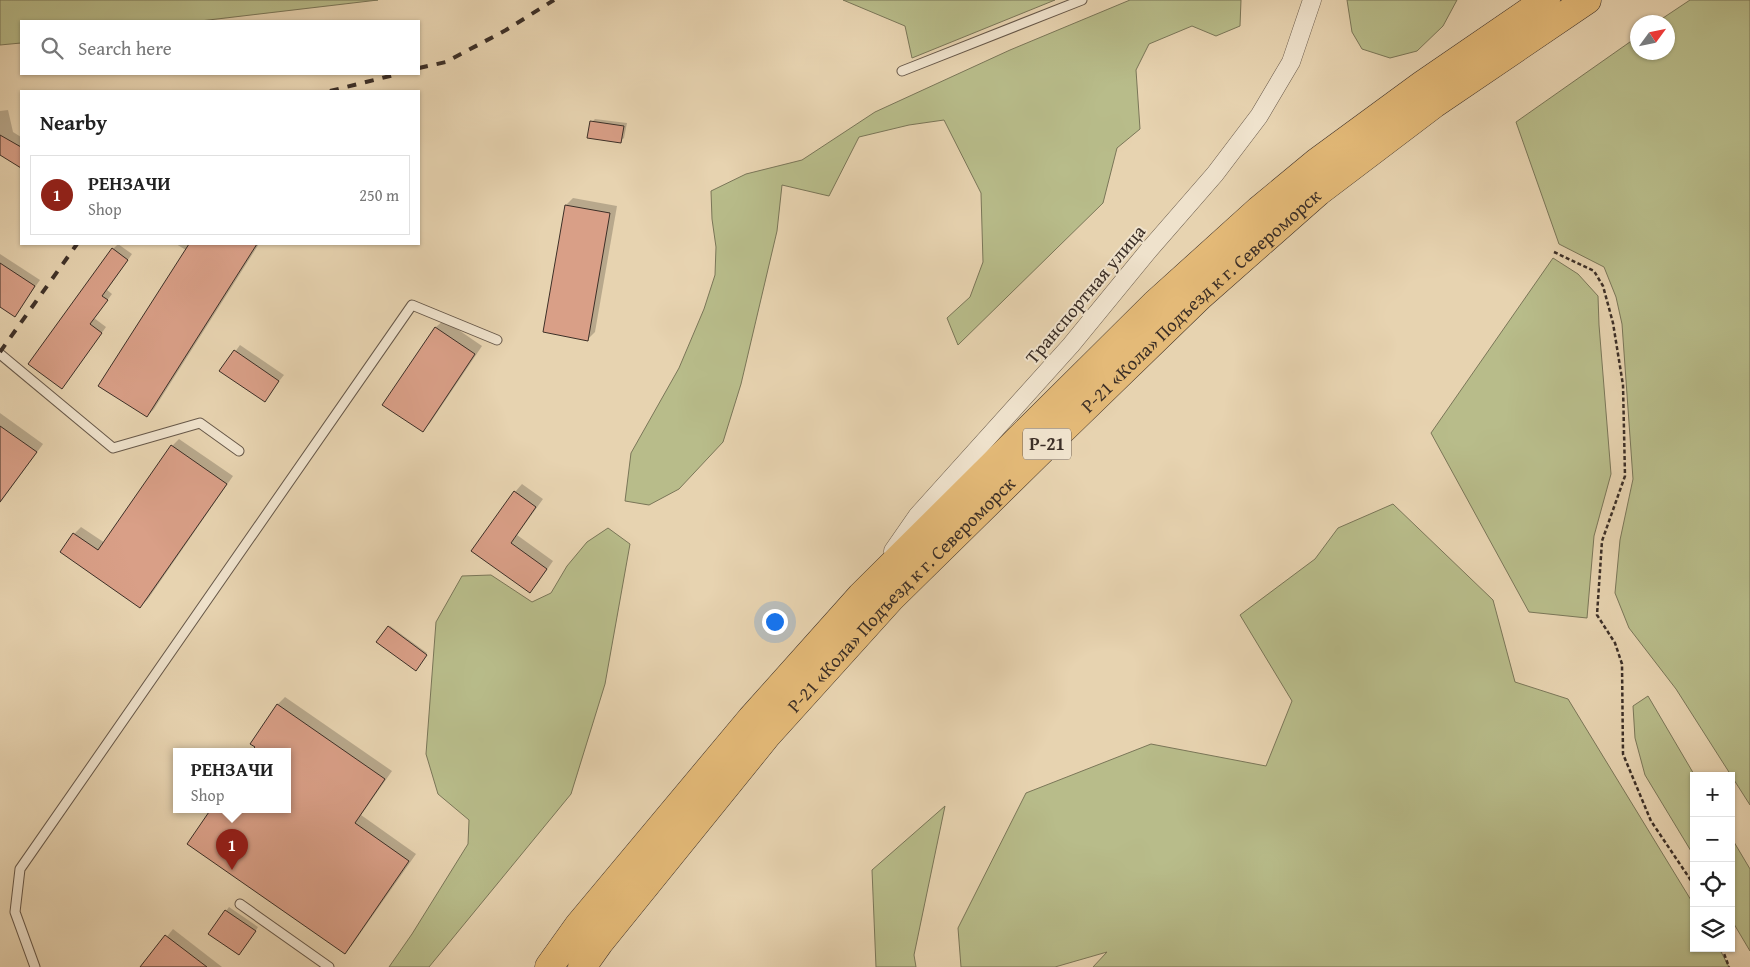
<!DOCTYPE html>
<html lang="en">
<head>
<meta charset="utf-8">
<style>
	:root { --surface:#fff; --page:#f6f6f6; --text:#222; --muted:#767676; --line:#e0e0e0; --accent:#8f2418 }
	body { margin:0; font-family:"Gentium Book Plus",serif; background:var(--page); color:var(--text) }
	.controls { position:absolute; right:15px; bottom:15px; display:grid; overflow:hidden; border-radius:0px; box-shadow:0 1px 4px #0004 }
	.controls button { width:45px; height:45px; display:grid; place-items:center; padding:0; border:0; border-bottom:1px solid var(--line); background:var(--surface); color:var(--text); font:25px sans-serif }
	.compass { position:absolute; left:1630px; top:15px; width:45px; height:45px; border-radius:50%; background:var(--surface); box-shadow:0 1px 4px #0004; rotate:57deg }
	.you { position:absolute; left:774px; top:621px; width:18px; height:18px; margin:-12px; border:4px solid #fff; border-radius:50%; background:#1a73e8; box-shadow:0 0 0 8px #1a73e833 }
	.badge { display:grid; place-items:center; width:32px; height:32px; border-radius:50%; background:var(--accent); color:#fff; font-size:16px; font-weight:700 }
	.pin { position:absolute; translate:-50% -41px; filter:drop-shadow(0 1px 2px #0008) }
	.pin::after { content:''; position:absolute; top:26px; width:18px; height:15px; background:inherit; clip-path:polygon(0 0,100% 0,50% 100%) }
	.popup { position:absolute; left:173px; top:748px; width:118px; height:65px; box-sizing:border-box; display:grid; place-content:center; border-radius:0px; background:var(--surface); filter:drop-shadow(0 1px 4px #0005); font-size:16px; white-space:nowrap; color:var(--muted) }
	.popup b { font-size:19px; color:var(--text) }
	.popup::after { content:''; position:absolute; left:50%; top:100%; margin-left:-10px; border:10px solid transparent; border-top-color:var(--surface) }
	.list { margin:0; padding:0; list-style:none }
	h2 { display:flex; justify-content:space-between; align-items:center; height:65px; margin:0; padding:0 20px; font-size:21px }
	h2 small { font-size:16px; font-weight:400; color:var(--muted) }
	.list li { display:grid; grid-template-columns:32px 1fr auto; gap:15px; align-items:center; box-sizing:border-box; height:80px; margin:0 10px 10px; padding:0 10px; border:1px solid var(--line); border-radius:0px }
	.list b { display:block; font-size:19px; white-space:nowrap }
	.list p { margin:0; font-size:16px; white-space:nowrap; color:var(--muted) }
	.list em { font-size:16px; font-style:normal; color:var(--muted) }
	.icon { flex:none; width:28px; height:28px; fill:none; stroke:currentColor; stroke-width:2; stroke-linecap:round; stroke-linejoin:round }
	.map { position:relative; flex:none; width:1750px; height:967px; overflow:hidden }
	.search { position:absolute; background:var(--surface); box-shadow:0 1px 4px #0004; left:20px; top:20px; width:400px; height:55px; display:flex; align-items:center; gap:12px; box-sizing:border-box; padding:0 18px; border-radius:0px; color:var(--muted); font-size:19px }
	.panel { position:absolute; background:var(--surface); box-shadow:0 1px 4px #0004; left:20px; top:90px; width:400px; height:155px; border-radius:0px }
	.map>svg:first-child { display:block }
	.green { fill:#b8bc8a; stroke:#7a7658 }
	.shadow { fill:#0003 }
	.building { fill:#d99f87; stroke:#3c2f27 }
	.lines { fill:none; stroke-linecap:round; stroke-linejoin:round }
	.service-casing { stroke:#675849; stroke-width:11 }
	.minor-casing { stroke:#675849; stroke-width:19 }
	.primary-casing { stroke:#3c2f27; stroke-width:29 }
	.path { stroke:#3c2f27; stroke-width:2.5; stroke-dasharray:4 2.5; stroke-linecap:butt }
	.service { stroke:#efe2cc; stroke-width:9 }
	.minor { stroke:#efe2cc; stroke-width:18 }
	.primary { stroke:#e4ba78; stroke-width:28 }
	.rail { stroke:#3c2f27; stroke-width:4; stroke-dasharray:9 9; stroke-linecap:butt }
	.labels { text-anchor:middle; stroke-width:4; stroke-linejoin:round; paint-order:stroke }
	.shield { fill:#efe2cc; stroke:#726558; stroke-width:1 }
	.shield-label { font-size:18px; font-weight:bold; fill:#3c2f27 }
	.street-label { font-size:19px; fill:#3c2f27; stroke:#efe2cc }
</style>
</head>
<body>
<div class="map">
<svg width="1750" height="967" viewBox="0 0 1750 967">
	<rect width="100%" height="100%" fill="#e7d3b0"/>
	<filter id="stains"><feTurbulence type="fractalNoise" baseFrequency=".004" numOctaves="4"/><feColorMatrix values="0 0 0 0 .2 0 0 0 0 .09 0 0 0 0 .02 0 0 0 .5 -.17"/></filter>
	<radialGradient id="worn" r=".72"><stop offset=".6" stop-color="#630" stop-opacity="0"/><stop offset="1" stop-color="#630" stop-opacity=".3"/></radialGradient>
	<g class="green">
		<path d="M0,0h378l-178,21h-179v22l-21,2z"/>
		<path d="M843,0h212l-143,58 -7,-32z"/>
		<path d="M1130,0h111l-1,26 -24,10 -24,-10 -43,18 -13,26 4,59 -23,19 -14,55 -145,142 -11,-27 23,-21 13,-35 -2,-69 -37,-73 -35,5 -50,12 -30,59 -47,-11 -5,46 -36,153 -18,58 -44,47 -30,16 -24,-4 6,-48 48,-85 25,-59 11,-34 1,-28 -4,-28 -1,-28 35,-17 56,-14 73,-48 135,-62z"/>
		<path d="M1347,0h110l-14,26 -26,25 -27,7 -28,-9 -10,-17z"/>
		<path d="M1690,0h60v805l-74,-116 -47,-61 -14,-35 5,-53 13,-61 -11,-155 -6,-27 -12,-30 -45,-23 -43,-122 121,-85 1,15h30v-30h-11z"/>
		<path d="M1553,258l25,16 20,22 1,29 12,149 -17,62 -7,82 -58,-6 -98,-179z"/>
		<path d="M1393,504l100,96 22,82 53,17 126,206v43h25l10,19h-636l14,-15 -52,15h-94l-3,-39 68,-135 125,-49 115,22 26,-65 -52,-86 75,-56 23,-31z"/>
		<path d="M608,528l22,16 -25,140 -34,110 -142,173h-40l23,-33 56,-90 1,-24 -31,-26 -12,-40 10,-132 26,-46 29,-1 41,27 19,-9 16,-27 20,-24z"/>
		<path d="M1648,696l47,80 -1,80 -49,-81 -10,-37 -2,-32z"/>
		<path d="M945,806l-31,149 2,12h-40l-4,-97z"/>
		<path d="M1731,837l19,32v82l-19,-32z"/>
	</g>
	<g class="shadow">
		<path d="M8,110l5,22 8,5v29l-21,-12v-43z"/>
		<path d="M595,119l32,4 -3,15 -4,3 -28,-19z"/>
		<path d="M573,198l44,8 -22,126 -7,7 -22,-134z"/>
		<path d="M118,244l14,10 -25,36 5,4 -18,24 12,9 -39,54 46,-132z"/>
		<path d="M176,244h83l-105,165 -7,7 39,-166z"/>
		<path d="M0,254l40,26 -25,35 -15,-10z"/>
		<path d="M444,320l38,26 -52,77 -8,7 -38,-25 52,-78z"/>
		<path d="M240,345l44,30 -20,25 -43,-29z"/>
		<path d="M0,413l43,31 -43,59z"/>
		<path d="M179,439l54,37 -85,123 -8,8 -66,-73 7,-7 24,16 67,-97z"/>
		<path d="M522,484l21,15 -26,36 36,26 -16,23 -7,7 -57,-40 42,-59z"/>
		<path d="M390,626l37,27 -10,15 -40,-26z"/>
		<path d="M285,697l107,74 -31,44 55,39 -64,91 -8,7 -155,-109 24,-34h74v-58h-34l25,-47z"/>
		<path d="M229,907l29,20 -15,23 -17,-39z"/>
		<path d="M173,929l49,38h-79z"/>
	</g>
	<g class="building">
		<path d="M590,121l34,5 -3,17 -34,-5z"/>
		<path d="M0,135l21,12v21l-21,-13z"/>
		<path d="M565,205l45,8 -22,128 -45,-9z"/>
		<path d="M189,244h68l-110,173 -49,-31z"/>
		<path d="M112,248l16,12 -26,36 6,4 -18,24 12,9 -40,56 -34,-25z"/>
		<path d="M0,263l35,23 -20,31 -15,-10z"/>
		<path d="M435,327l40,27 -52,78 -41,-27z"/>
		<path d="M234,350l45,31 -14,21 -46,-31z"/>
		<path d="M0,426l37,26 -37,50z"/>
		<path d="M171,445l56,39 -87,124 -80,-56 13,-19 25,17z"/>
		<path d="M514,491l22,16 -25,36 36,26 -17,24 -59,-42z"/>
		<path d="M388,626l39,29 -11,16 -40,-29z"/>
		<path d="M277,704l108,75 -30,44 54,38 -64,93 -158,-110 24,-35h76v-58h-36l4,-4 -5,-3z"/>
		<path d="M225,910l31,21 -17,24 -31,-21z"/>
		<path d="M165,935l42,32h-67z"/>
	</g>
	<g class="lines">
		<defs>
			<g id="service">
				<path d="M902,71l180,-71"/>
				<path d="M0,354l113,94 87,-25 39,28"/>
				<path d="M240,904l89,63"/>
				<path d="M35,967l-20,-55 5,-43 392,-564 85,35"/>
			</g>
			<path id="minor" d="M893,551l25,-36 153,-170 77,-94 67,-77 44,-58 32,-54 21,-62"/>
			<g id="primary">
				<path d="M549,967l30,-42 172,-206 110,-123 294,-292 104,-94 58,-48 105,-77 124,-85"/>
				<path id="s1" d="M582,967l17,-24 169,-209 122,-135 173,-170 137,-133 118,-104 116,-88 153,-104"/>
			</g>
		</defs>
		<use href="#service" class="service-casing"/>
		<use href="#minor" class="minor-casing"/>
		<use href="#primary" class="primary-casing"/>
		<g class="path">
			<path d="M1554,252l40,19 9,15 10,37 10,62 2,91 -23,65 -5,74 18,28 7,21 1,90 28,67 43,64"/>
			<path d="M1722,948l7,19"/>
		</g>
		<use href="#service" class="service"/>
		<use href="#minor" class="minor"/>
		<use href="#primary" class="primary"/>
		<g class="rail">
			<path d="M419,68l27,-6 60,-32 48,-30"/>
			<path d="M330,91l68,-17"/>
			<path d="M0,352l77,-108"/>
		</g>
	</g>
	<g class="labels">
		<rect class="shield" x="1023" y="428.5" width="48" height="31" rx="4"/>
		<g class="shield-label">
			<text x="1047" y="450">Р-21</text>
		</g>
		<g class="street-label">
			<text transform="translate(1085 294) rotate(-50)" y="7">Транспортная улица</text>
			<text dy="7" stroke="none"><textPath href="#s1" startOffset="911">Р-21 «Кола» Подъезд к г. Североморск</textPath></text>
			<text dy="7" stroke="none"><textPath href="#s1" startOffset="491">Р-21 «Кола» Подъезд к г. Североморск</textPath></text>
		</g>
	</g>
	<rect width="100%" height="100%" filter="url(#stains)"/>
	<rect width="100%" height="100%" fill="url(#worn)"/>
</svg>
<div class="controls">
<button>+</button>
<button>−</button>
<button><svg class="icon" aria-label="locate" viewBox="0 0 24 24"><circle cx="12" cy="12" r="6"/><path d="M12 2v4M12 18v4M2 12h4M18 12h4"/></svg></button>
<button><svg class="icon" aria-label="layers" viewBox="0 0 24 24"><path d="M12 4l9 5-9 5-9-5zM3 14l9 5 9-5"/></svg></button>
</div>
<svg class="compass" viewBox="-18 -18 36 36"><path d="M0-13l5 13h-10z" fill="#e53935"/><path d="M0 13l5-13h-10z" fill="#767676"/></svg>
<div class="you"></div>
<div class="pin badge" style="left:232px;top:870px">1</div>
<div class="popup"><b>РЕНЗАЧИ</b>Shop</div>
<div class="search"><svg class="icon" aria-label="search" viewBox="0 0 24 24"><circle cx="10" cy="10" r="6"/><path d="M15 15l6 6"/></svg>Search here</div>
<section class="panel">
<h2>Nearby<small></small></h2>
<ul class="list">
<li><span class="badge">1</span><div><b>РЕНЗАЧИ</b><p>Shop</p></div><em>250 m</em></li>
</ul>
</section>
</div>
</body>
</html>
